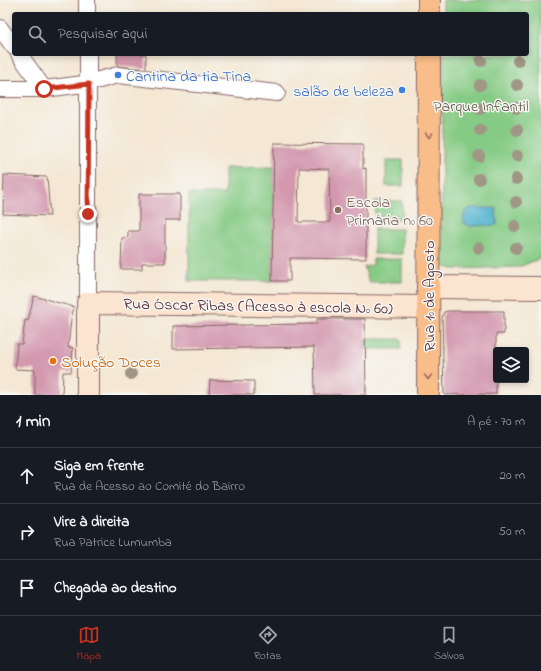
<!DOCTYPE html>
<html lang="pt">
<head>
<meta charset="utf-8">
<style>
	:root { --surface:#171b24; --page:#242831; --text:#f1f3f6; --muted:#9ea1a6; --line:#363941; --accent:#c8321e }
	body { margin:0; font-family:"Indie Flower",sans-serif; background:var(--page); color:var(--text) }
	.controls { position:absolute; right:12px; bottom:12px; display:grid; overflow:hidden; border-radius:4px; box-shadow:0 2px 6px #0003 }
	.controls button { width:36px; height:36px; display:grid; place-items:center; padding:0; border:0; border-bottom:1px solid var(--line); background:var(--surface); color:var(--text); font:20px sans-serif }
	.stop { position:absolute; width:12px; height:12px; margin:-9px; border:3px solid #c8321e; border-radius:50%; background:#fff }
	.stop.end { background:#c8321e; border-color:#fff; box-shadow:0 1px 4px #0008 }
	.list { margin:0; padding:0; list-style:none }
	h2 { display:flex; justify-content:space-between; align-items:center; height:52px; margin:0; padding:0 16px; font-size:17px }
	h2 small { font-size:13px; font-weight:400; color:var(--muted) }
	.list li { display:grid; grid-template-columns:26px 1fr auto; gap:12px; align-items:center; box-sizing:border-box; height:56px; padding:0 16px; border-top:1px solid var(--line) }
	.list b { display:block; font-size:15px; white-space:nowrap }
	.list p { margin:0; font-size:13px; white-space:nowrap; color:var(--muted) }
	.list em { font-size:13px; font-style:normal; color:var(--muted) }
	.icon { flex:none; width:22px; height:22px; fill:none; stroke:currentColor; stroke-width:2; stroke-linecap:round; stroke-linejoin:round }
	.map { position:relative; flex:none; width:541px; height:395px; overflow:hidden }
	.search { position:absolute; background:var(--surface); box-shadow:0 2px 6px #0003; left:12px; right:12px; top:12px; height:44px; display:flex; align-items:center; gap:10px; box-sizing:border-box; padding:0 14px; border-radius:4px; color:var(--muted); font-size:15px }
	.sheet { height:220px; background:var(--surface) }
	nav { display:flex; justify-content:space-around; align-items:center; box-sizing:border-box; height:56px; border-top:1px solid var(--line); background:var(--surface); font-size:11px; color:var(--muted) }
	nav a { display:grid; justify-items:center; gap:2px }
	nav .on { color:var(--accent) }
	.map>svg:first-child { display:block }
	.green { fill:#86cb85; stroke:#687558 }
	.water { fill:#51b2d0; stroke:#4e687e }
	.building { fill:#d398ae; fill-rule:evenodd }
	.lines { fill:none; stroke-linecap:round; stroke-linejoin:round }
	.street-casing { stroke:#866566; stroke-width:18 }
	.secondary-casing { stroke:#866566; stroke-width:24 }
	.primary-casing { stroke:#866566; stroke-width:24 }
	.street { stroke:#fff; stroke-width:16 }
	.secondary { stroke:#fce5d0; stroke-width:22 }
	.primary { stroke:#f8bd89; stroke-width:22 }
	.tree { fill:#a09685 }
	.oneway { stroke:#986655 }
	.route { stroke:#c8321e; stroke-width:5 }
	.shop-dot { fill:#3f7fe0; stroke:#f6f6f2; stroke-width:1.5 }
	.education-dot { fill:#8d6e63; stroke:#f6f6f2; stroke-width:1.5 }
	.food-dot { fill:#e8710a; stroke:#f6f6f2; stroke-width:1.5 }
	.labels { text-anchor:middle; stroke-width:3; stroke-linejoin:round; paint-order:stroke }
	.shop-label { font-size:16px; fill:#366cbe; stroke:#f6f6f2; text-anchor:start }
	.park-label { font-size:16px; fill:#5c5346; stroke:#f6f6f2 }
	.education-label { font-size:16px; fill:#785e54; stroke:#f6f6f2; text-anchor:start }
	.street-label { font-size:16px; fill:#4a1f2b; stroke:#f6f6f2 }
	.food-label { font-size:16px; fill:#c56008; stroke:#f6f6f2; text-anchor:start }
</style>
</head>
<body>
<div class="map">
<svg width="541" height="395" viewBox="0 0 541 395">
	<rect width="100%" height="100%" fill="#f6f6f2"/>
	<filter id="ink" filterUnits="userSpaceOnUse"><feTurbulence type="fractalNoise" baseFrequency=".025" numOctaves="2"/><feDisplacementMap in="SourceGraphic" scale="8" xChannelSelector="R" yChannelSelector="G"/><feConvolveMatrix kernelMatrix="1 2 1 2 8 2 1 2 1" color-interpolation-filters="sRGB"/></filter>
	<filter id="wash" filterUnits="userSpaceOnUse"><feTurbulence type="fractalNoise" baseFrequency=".012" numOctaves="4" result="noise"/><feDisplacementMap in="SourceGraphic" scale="16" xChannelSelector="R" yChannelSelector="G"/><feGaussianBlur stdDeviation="0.9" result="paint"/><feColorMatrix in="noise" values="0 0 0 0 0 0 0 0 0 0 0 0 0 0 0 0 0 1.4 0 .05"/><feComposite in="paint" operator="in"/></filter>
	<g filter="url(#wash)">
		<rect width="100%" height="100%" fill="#f4e7d3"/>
		<g class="green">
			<path d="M443,0h98v258l-22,9 -67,2 -9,-3 -2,-4 2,-208h84v-40h-84z"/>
			<rect x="386" y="160" width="17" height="26"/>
			<path d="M274,167l-2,114h-83v-87h36v-26z"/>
			<path d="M375,201h27v18l-27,-1z"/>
			<rect x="374" y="229" width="28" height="25"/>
			<path d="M373,259h29v23h-33l-5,-15 9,-2z"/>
			<path d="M366,339h35v10h-36z"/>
		</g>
		<path class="water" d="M471,208h25l1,17 -27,1 -6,-3c-2,-7 0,-12 7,-15z"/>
		<g id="blocks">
			<g class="building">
				<path d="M117,54h29v15l-29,-3z"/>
				<path d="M274,143l89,1v25l3,-1v91l-76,-1v23h-18zM299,168l30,1 1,53h-32z"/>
				<path d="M4,175l43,2 3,39 -47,-2z"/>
				<path d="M139,194h41v26h-15v43h-23v6h-21l1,-31 6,-1v-6h11z"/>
				<path d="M34,296l40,11 -3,12 -3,28 5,1 -2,24h-8l-1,23h-27v-25l-20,-1 2,-25h5l3,-24 3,1z"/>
				<path d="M448,311h56v23h-8v60l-52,1 -2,-77 2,-6z"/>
				<path d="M317,319h48l1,76h-51l-1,-48 -141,2v-23l144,-2z"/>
				<path d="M210,380l44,1v14h-45z"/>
			</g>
		</g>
	</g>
	<g filter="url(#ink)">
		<use href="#blocks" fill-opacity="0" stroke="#866566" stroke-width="1"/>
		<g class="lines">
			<defs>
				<g id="street">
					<path d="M87,0v14"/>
					<path d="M0,28l14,19"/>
					<path d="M19,54l25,35"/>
					<path d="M0,89h44l40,-5 34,-9 159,18"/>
					<path d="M88,303v-249"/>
				</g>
				<g id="secondary">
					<path d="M428,287l113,1"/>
					<path d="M88,395v-92l340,4"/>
				</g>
				<g id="primary">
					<path d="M429,14v-14"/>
					<path d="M428,395l1,-341"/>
				</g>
			</defs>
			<use href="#street" class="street-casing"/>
			<use href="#secondary" class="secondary-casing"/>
			<use href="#primary" class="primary-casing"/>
			<use href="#street" class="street"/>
			<use href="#secondary" class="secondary"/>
			<use href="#primary" class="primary"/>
		</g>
		<g class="tree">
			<circle cx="481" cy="61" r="6"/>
			<circle cx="518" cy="61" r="6"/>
			<circle cx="480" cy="85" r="6"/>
			<circle cx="517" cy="85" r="6"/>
			<circle cx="517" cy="108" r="6"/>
			<circle cx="480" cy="109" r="6"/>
			<circle cx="480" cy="130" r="6"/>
			<circle cx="517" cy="130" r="6"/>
			<circle cx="479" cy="156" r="6"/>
			<circle cx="517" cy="156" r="6"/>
			<circle cx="479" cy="179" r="6"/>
			<circle cx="516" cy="179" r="6"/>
			<circle cx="516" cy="202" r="6"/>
			<circle cx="515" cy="226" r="6"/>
			<circle cx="479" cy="248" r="6"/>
			<circle cx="516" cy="248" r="6"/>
			<circle cx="131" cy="374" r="6"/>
		</g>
		<defs><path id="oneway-chevron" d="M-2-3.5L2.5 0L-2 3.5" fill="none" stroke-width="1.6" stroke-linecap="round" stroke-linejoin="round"/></defs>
		<g class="oneway">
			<use href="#oneway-chevron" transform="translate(429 135) rotate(90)"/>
			<use href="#oneway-chevron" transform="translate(428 377) rotate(90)"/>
		</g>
	</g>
	<g class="lines" filter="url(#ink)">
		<path class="route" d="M44,89l45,-5 -1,130"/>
	</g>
	<g class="shop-dot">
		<circle cx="118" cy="75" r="4"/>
		<circle cx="402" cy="90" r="4"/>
	</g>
	<circle class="education-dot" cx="338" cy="210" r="4"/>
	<circle class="food-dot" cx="53" cy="361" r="4"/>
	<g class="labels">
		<g class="shop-label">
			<text x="126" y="81">Cantina da tia Tina</text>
			<text x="394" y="96" text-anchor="end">salão de beleza</text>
		</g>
		<g class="park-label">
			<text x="481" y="111">Parque Infantil</text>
		</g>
		<g class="education-label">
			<text x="346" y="207">Escola<tspan x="346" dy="18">Primária nº 60</tspan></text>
		</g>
		<g class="street-label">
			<text transform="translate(428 296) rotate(-90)" y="6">Rua 1º de Agosto</text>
			<text transform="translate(258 305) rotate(1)" y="6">Rua Óscar Ribas (Acesso à escola Nº 60)</text>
		</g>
		<g class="food-label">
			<text x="61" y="367">Solução Doces</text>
		</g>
	</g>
</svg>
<div class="controls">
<button><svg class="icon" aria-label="layers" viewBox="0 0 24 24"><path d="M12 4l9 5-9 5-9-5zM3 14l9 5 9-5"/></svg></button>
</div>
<div class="stop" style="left:44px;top:89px"></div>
<div class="stop end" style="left:88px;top:214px"></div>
<div class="search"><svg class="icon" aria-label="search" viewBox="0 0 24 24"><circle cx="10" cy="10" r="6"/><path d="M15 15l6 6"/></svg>Pesquisar aqui</div>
</div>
<section class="sheet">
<h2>1 min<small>A pé · 70 m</small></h2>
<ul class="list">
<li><svg class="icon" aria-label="ahead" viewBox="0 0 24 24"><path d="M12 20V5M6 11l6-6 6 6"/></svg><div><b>Siga em frente</b><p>Rua de Acesso ao Comité do Bairro</p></div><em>20 m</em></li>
<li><svg class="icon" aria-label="right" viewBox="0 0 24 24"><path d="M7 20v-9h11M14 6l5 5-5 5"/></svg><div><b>Vire à direita</b><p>Rua Patrice Lumumba</p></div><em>50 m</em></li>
<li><svg class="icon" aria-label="arrive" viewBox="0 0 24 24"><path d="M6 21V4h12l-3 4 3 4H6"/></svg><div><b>Chegada ao destino</b></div></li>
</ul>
</section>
<nav>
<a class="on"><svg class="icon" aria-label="map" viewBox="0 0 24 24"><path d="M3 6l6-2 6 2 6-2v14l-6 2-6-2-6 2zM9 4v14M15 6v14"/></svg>Mapa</a>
<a><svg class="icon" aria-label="directions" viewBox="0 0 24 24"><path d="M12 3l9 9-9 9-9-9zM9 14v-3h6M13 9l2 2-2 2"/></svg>Rotas</a>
<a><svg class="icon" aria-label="saved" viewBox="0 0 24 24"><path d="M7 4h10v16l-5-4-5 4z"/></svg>Salvos</a>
</nav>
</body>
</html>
